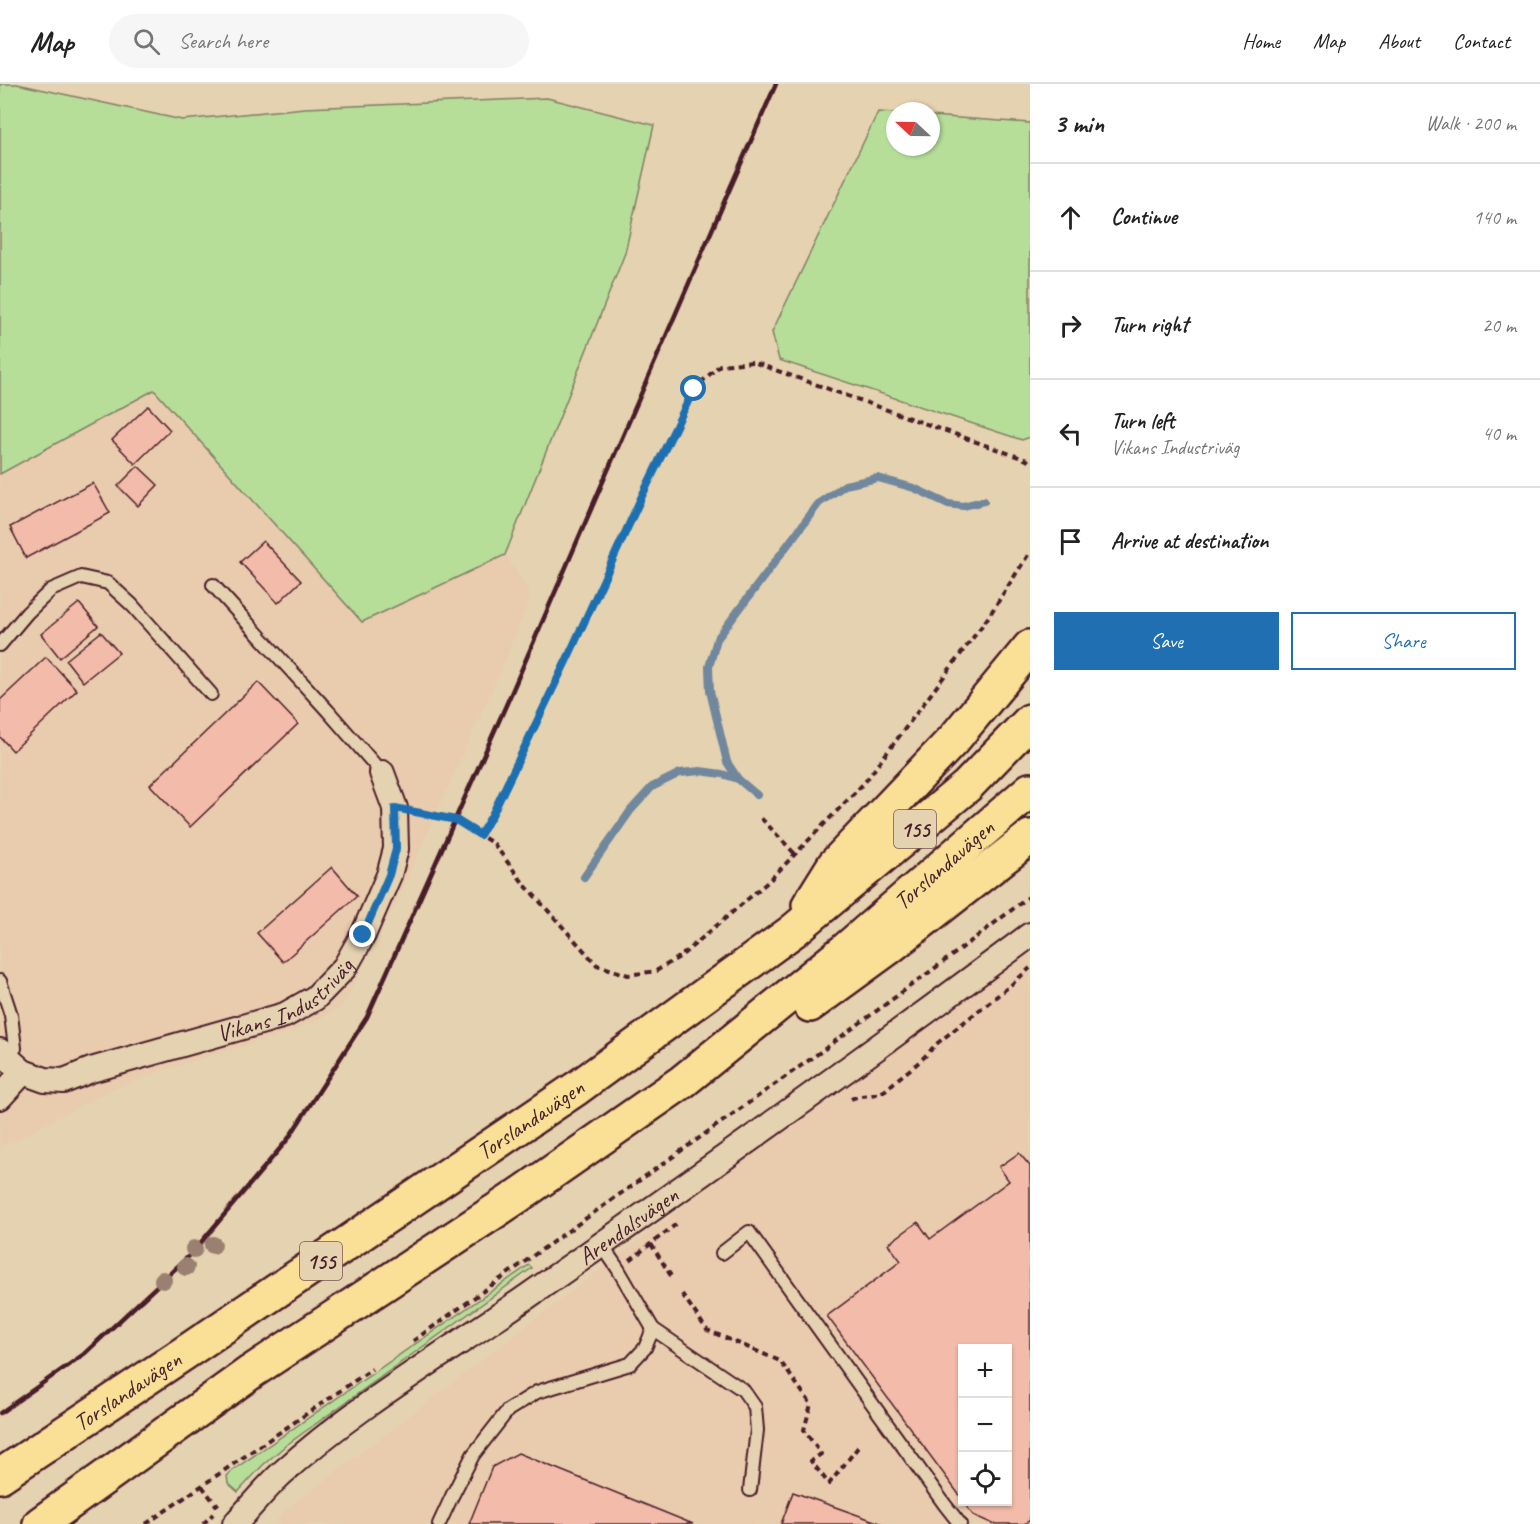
<!DOCTYPE html>
<html lang="en">
<head>
<meta charset="utf-8">
<style>
	:root { --surface:#fff; --page:#f6f6f6; --text:#222; --muted:#767676; --line:#e0e0e0; --accent:#1f6fb2 }
	body { margin:0; font-family:Caveat,sans-serif; background:var(--page); color:var(--text) }
	.controls { position:absolute; right:18px; bottom:18px; display:grid; overflow:hidden; border-radius:0px; box-shadow:0 2px 4px #0004 }
	.controls button { width:54px; height:54px; display:grid; place-items:center; padding:0; border:0; border-bottom:2px solid var(--line); background:var(--surface); color:var(--text); font:30px sans-serif }
	.compass { position:absolute; left:886px; top:18px; width:54px; height:54px; border-radius:50%; background:var(--surface); box-shadow:0 2px 4px #0004; rotate:292deg }
	.stop { position:absolute; width:18px; height:18px; margin:-14px; border:4px solid #1f6fb2; border-radius:50%; background:#fff }
	.stop.end { background:#1f6fb2; border-color:#fff; box-shadow:0 2px 6px #0008 }
	.list { margin:0; padding:0; list-style:none }
	h2 { display:flex; justify-content:space-between; align-items:center; height:78px; margin:0; padding:0 24px; font-size:26px }
	h2 small { font-size:20px; font-weight:400; color:var(--muted) }
	.list li { display:grid; grid-template-columns:39px 1fr auto; gap:18px; align-items:center; box-sizing:border-box; height:108px; padding:0 24px; border-top:2px solid var(--line) }
	.list b { display:block; font-size:22px; white-space:nowrap }
	.list p { margin:0; font-size:20px; white-space:nowrap; color:var(--muted) }
	.list em { font-size:20px; font-style:normal; color:var(--muted) }
	.actions { display:flex; gap:12px; padding:18px 24px }
	.actions a { flex:1; padding:14px 0; border:2px solid var(--accent); border-radius:0px; text-align:center; font-size:21px; color:var(--accent) }
	.actions .main { background:var(--accent); color:#fff }
	.icon { flex:none; width:33px; height:33px; fill:none; stroke:currentColor; stroke-width:2; stroke-linecap:round; stroke-linejoin:round }
	.map { position:relative; flex:none; width:1030px; height:1440px; overflow:hidden }
	header { display:flex; align-items:center; gap:36px; box-sizing:border-box; height:84px; padding:0 30px; background:var(--surface); border-bottom:2px solid var(--line) }
	header strong { font-size:28px }
	nav { display:flex; gap:33px; margin-inline-start:auto; font-size:21px }
	.search { width:420px; height:54px; background:var(--page); display:flex; align-items:center; gap:15px; box-sizing:border-box; padding:0 21px; border-radius:33px; color:var(--muted); font-size:22px }
	main { display:flex }
	aside { flex:1; background:var(--surface) }
	.map>svg:first-child { display:block }
	.built { fill:#e9cbae; fill-rule:evenodd }
	.green { fill:#b6de99; stroke:#807e62; stroke-width:1.5 }
	.lines { fill:none; stroke-linecap:round; stroke-linejoin:round }
	.stream { stroke:#6f879d; stroke-width:8 }
	.building { fill:#f3bba9; stroke:#4a1f2b; stroke-width:1.5 }
	.service-casing { stroke:#4a1f2b; stroke-width:16 }
	.minor-casing { stroke:#4a1f2b; stroke-width:28 }
	.primary-casing { stroke:#4a1f2b; stroke-width:38 }
	.path { stroke:#4a1f2b; stroke-width:4; stroke-dasharray:6 4.5; stroke-linecap:butt }
	.service { stroke:#e5d2b0; stroke-width:12 }
	.minor { stroke:#e5d2b0; stroke-width:24 }
	.primary { stroke:#fadf96; stroke-width:33 }
	.rail { stroke:#4a1f2b; stroke-width:4.5 }
	.tree { fill:#998070 }
	.route { stroke:#1f6fb2; stroke-width:8 }
	.labels { text-anchor:middle; stroke-width:4.5; stroke-linejoin:round; paint-order:stroke }
	.shield { fill:#e5d2b0; stroke:#785553; stroke-width:1.5 }
	.shield-label { font-size:22px; font-weight:bold; fill:#4a1f2b }
	.street-label { font-size:24px; fill:#4a1f2b; stroke:#e5d2b0 }
</style>
</head>
<body>
<header>
<strong>Map</strong>
<div class="search"><svg class="icon" aria-label="search" viewBox="0 0 24 24"><circle cx="10" cy="10" r="6"/><path d="M15 15l6 6"/></svg>Search here</div>
<nav><a>Home</a><a>Map</a><a>About</a><a>Contact</a></nav>
</header>
<main>
<div class="map">
<svg width="1030" height="1440" viewBox="0 0 1030 1440">
	<rect width="100%" height="100%" fill="#e5d2b0"/>
	<filter id="ink" filterUnits="userSpaceOnUse"><feTurbulence type="fractalNoise" baseFrequency=".0167" numOctaves="2"/><feDisplacementMap in="SourceGraphic" scale="12" xChannelSelector="R" yChannelSelector="G"/><feConvolveMatrix kernelMatrix="1 2 1 2 8 2 1 2 1" color-interpolation-filters="sRGB"/></filter>
	<g filter="url(#ink)">
		<g class="built">
			<path d="M154,306l208,232 143,-67 26,40 -30,74 -106,235 -53,102 -45,24 -122,36 -64,23 -111,59v-674z"/>
			<path d="M1030,843v597h-756l10,-12 443,-339zM963,1264h45v154h-45z"/>
		</g>
		<g class="green">
			<path d="M0,0h17l165,36 123,-12 242,-10 107,27 -29,128 -120,302 -143,67 -208,-232 -154,84z"/>
			<path d="M878,28l17,1v34h36v-31l99,7v314l-8,3 -243,-80 -7,-28z"/>
			<path d="M529,1181l3,3 -247,178 -22,19 -25,27 -10,-9 -1,-7 6,-6z"/>
		</g>
		<g class="lines">
			<g class="stream">
				<path d="M757,711l-19,-16 -11,-17 -17,-71 -1,-24 8,-28 102,-136 26,-18 33,-7 36,10 34,16 15,2 21,-5"/>
				<path d="M584,793l47,-67 21,-23 28,-14 20,-2 22,3 16,5"/>
			</g>
		</g>
		<g class="building">
			<path d="M148,322l22,24 -35,34 -23,-24z"/>
			<path d="M138,382l20,19 -20,21 -20,-20z"/>
			<path d="M93,399l17,30 -84,45 -16,-31z"/>
			<path d="M263,457l38,40 -23,22 -38,-41z"/>
			<path d="M79,519l19,23 -38,32 -19,-24z"/>
			<path d="M101,548l18,21 -36,29 -17,-22z"/>
			<path d="M46,573l31,33 -64,61 -13,-14v-37z"/>
			<path d="M258,598l40,42 -108,103 -40,-42z"/>
			<path d="M332,783l25,29 -74,66 -26,-29z"/>
			<path d="M1019,1069l11,13v354l-6,4h-31l-20,-9 -10,-13h45v-154h-45v152l-136,-184 74,-55 -13,-17 30,-22 12,17 79,-58 -10,-14z"/>
			<path d="M518,1369l32,13 143,58h-224l23,-57z"/>
			<path d="M793,1408l90,32h-102z"/>
		</g>
		<g class="lines">
			<defs>
				<g id="service">
					<path d="M213,501l115,126 54,62"/>
					<path d="M0,561l27,-32 24,-23 30,-13 27,6 24,22 79,89"/>
					<path d="M0,897l11,34 4,33 -13,6"/>
					<path d="M722,1169l27,-21 196,273 15,19"/>
					<path d="M653,1245l90,61 12,17 2,23 -7,60"/>
					<path d="M439,1440l13,-28 21,-41 35,-45 29,-18 93,-28 15,-16 8,-19 -35,-60 -17,-25"/>
				</g>
				<g id="minor">
					<path d="M0,967l23,21 -23,25"/>
					<path id="s1" d="M23,988l22,8 19,1 27,-11 194,-55 30,-17 30,-31 18,-32 26,-60 7,-26 -1,-41 -13,-35"/>
					<path id="s2" d="M235,1440c15,-17 30,-35 47,-51 75,-68 163,-119 246,-177 169,-118 337,-238 502,-361"/>
				</g>
				<g id="primary">
					<path d="M809,821l25,-40 120,-126 76,-92"/>
					<path d="M810,921l77,-56 143,-112"/>
					<path id="s3" d="M0,1392l189,-126 388,-262 216,-157 174,-145 63,-65"/>
					<path id="s4" d="M40,1440l211,-152 267,-176 164,-114 162,-131 186,-161"/>
				</g>
			</defs>
			<use href="#service" class="service-casing"/>
			<use href="#minor" class="minor-casing"/>
			<use href="#primary" class="primary-casing"/>
			<g class="path">
				<path d="M417,728l39,8 38,24 30,40 73,81 31,10 28,-4 25,-15 88,-75 96,-99 122,-163 43,-67"/>
				<path d="M761,734l35,37"/>
				<path d="M480,751l12,-20 78,-162 72,-157 52,-107 26,-24 33,-3 274,98 3,3"/>
				<path d="M851,1015c10,-5 22,-2 33,-8 5,-3 10,-9 15,-13 13,-10 26,-20 36,-33l76,-60 19,-17"/>
				<path d="M651,1160l20,32"/>
				<path d="M630,1176l49,-38"/>
				<path d="M682,1210l25,36 73,31 31,43 -7,26 17,24 -10,7 18,23 30,-38"/>
				<path d="M413,1257l406,-288 131,-96 80,-61"/>
				<path d="M202,1402l14,19 4,-3"/>
				<path d="M146,1440l226,-155"/>
				<path d="M203,1440l10,-10"/>
			</g>
			<use href="#service" class="service"/>
			<use href="#minor" class="minor"/>
			<use href="#primary" class="primary"/>
			<path class="rail" d="M0,1329l84,-59 108,-101 96,-114 79,-122 144,-323 220,-508 45,-102"/>
		</g>
		<g class="tree">
			<circle cx="213" cy="1161" r="9"/>
			<circle cx="194" cy="1165" r="9"/>
			<circle cx="186" cy="1183" r="9"/>
			<circle cx="163" cy="1196" r="9"/>
		</g>
	</g>
	<g class="lines" filter="url(#ink)">
		<path class="route" d="M363,851l26,-60 7,-26 -1,-41 61,12 24,15 12,-20 78,-162 72,-157 52,-107"/>
	</g>
	<g class="labels">
		<g class="shield">
			<rect x="894" y="726" width="42" height="38" rx="4.5"/>
			<rect x="300" y="1158" width="42" height="38" rx="4.5"/>
		</g>
		<g class="shield-label">
			<text x="915" y="753">155</text>
			<text x="321" y="1185">155</text>
		</g>
		<g class="street-label">
			<text dy="8" stroke="none"><textPath href="#s4" startOffset="1120">Torslandavägen</textPath></text>
			<text dy="8" stroke="none"><textPath href="#s1" startOffset="280">Vikans Industriväg</textPath></text>
			<text dy="8" stroke="none"><textPath href="#s3" startOffset="639">Torslandavägen</textPath></text>
			<text dy="8" stroke="none"><textPath href="#s2" startOffset="495">Arendalsvägen</textPath></text>
			<text dy="8" stroke="none"><textPath href="#s3" startOffset="153">Torslandavägen</textPath></text>
		</g>
	</g>
</svg>
<div class="controls">
<button>+</button>
<button>−</button>
<button><svg class="icon" aria-label="locate" viewBox="0 0 24 24"><circle cx="12" cy="12" r="6"/><path d="M12 2v4M12 18v4M2 12h4M18 12h4"/></svg></button>
</div>
<svg class="compass" viewBox="-18 -18 36 36"><path d="M0-13l5 13h-10z" fill="#e53935"/><path d="M0 13l5-13h-10z" fill="#767676"/></svg>
<div class="stop" style="left:694px;top:305px"></div>
<div class="stop end" style="left:363px;top:851px"></div>
</div>
<aside>
<h2>3 min<small>Walk · 200 m</small></h2>
<ul class="list">
<li><svg class="icon" aria-label="ahead" viewBox="0 0 24 24"><path d="M12 20V5M6 11l6-6 6 6"/></svg><div><b>Continue</b></div><em>140 m</em></li>
<li><svg class="icon" aria-label="right" viewBox="0 0 24 24"><path d="M7 20v-9h11M14 6l5 5-5 5"/></svg><div><b>Turn right</b></div><em>20 m</em></li>
<li><svg class="icon" aria-label="left" viewBox="0 0 24 24"><path d="M17 20v-9H6M10 6l-5 5 5 5"/></svg><div><b>Turn left</b><p>Vikans Industriväg</p></div><em>40 m</em></li>
<li><svg class="icon" aria-label="arrive" viewBox="0 0 24 24"><path d="M6 21V4h12l-3 4 3 4H6"/></svg><div><b>Arrive at destination</b></div></li>
</ul>
<div class="actions"><a class="main">Save</a><a>Share</a></div>
</aside>
</main>
</body>
</html>
